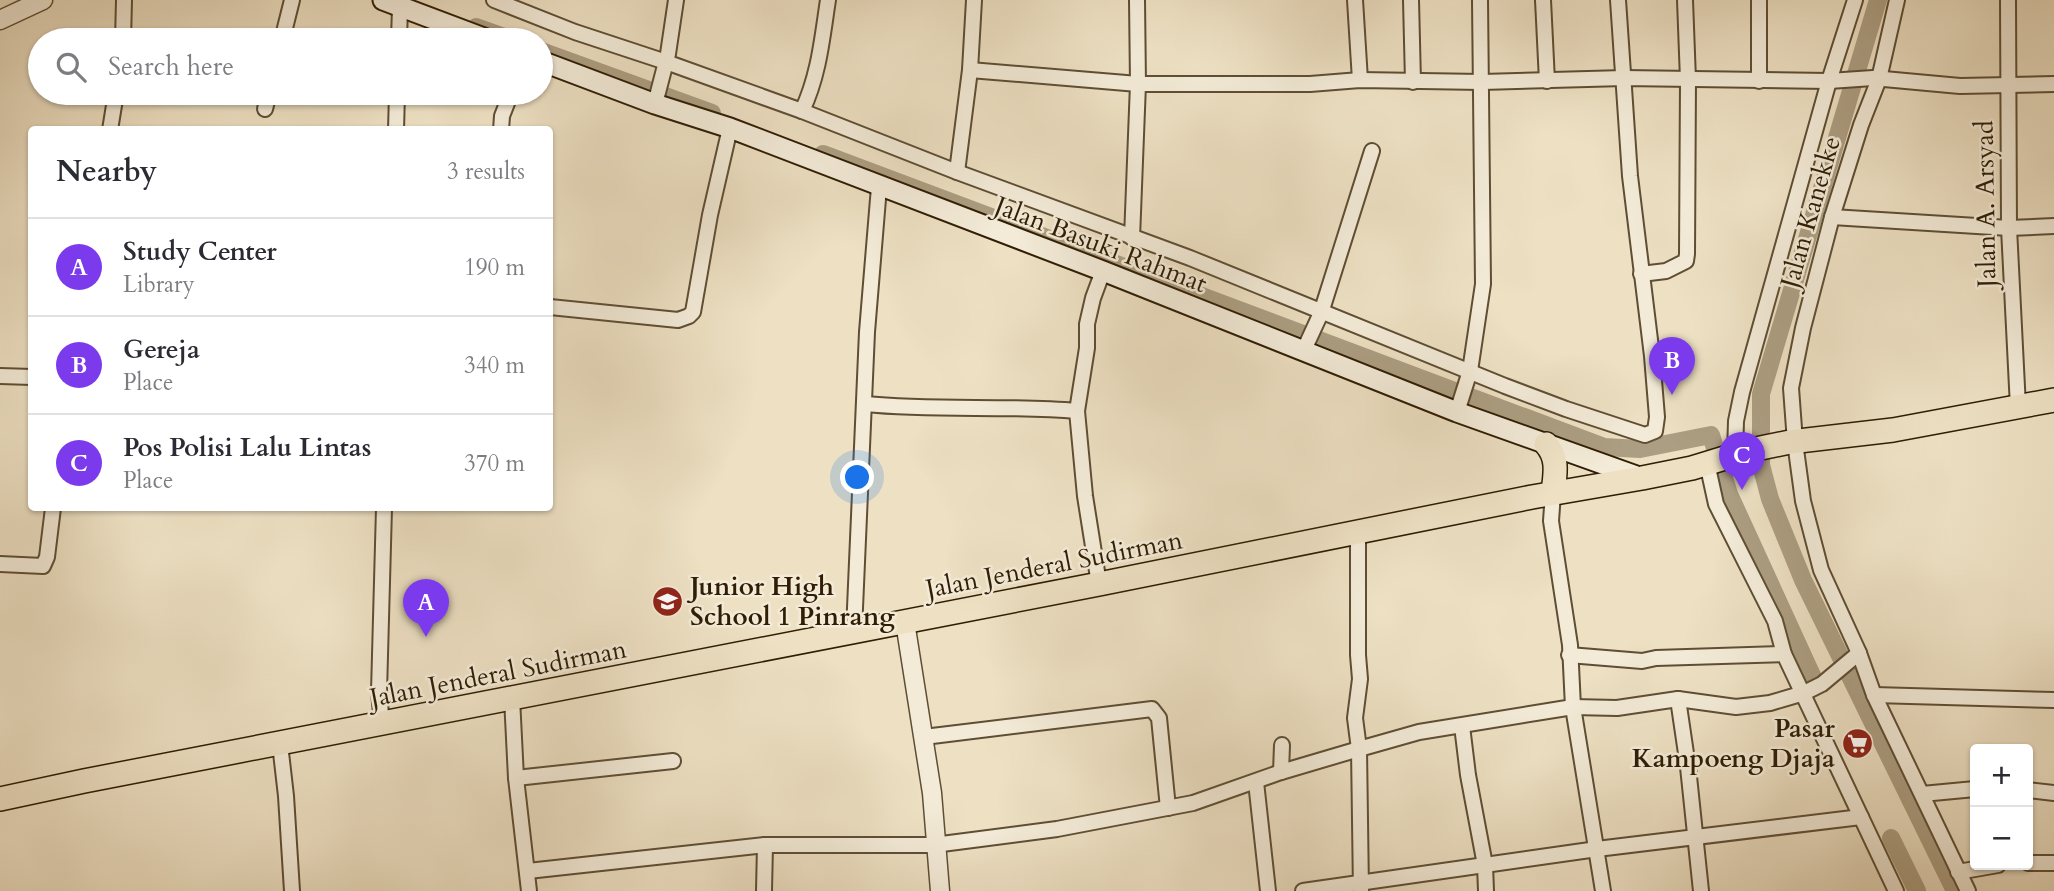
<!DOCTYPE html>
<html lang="en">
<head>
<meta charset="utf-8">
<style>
	:root { --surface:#fff; --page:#f7f7f7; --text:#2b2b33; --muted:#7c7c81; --line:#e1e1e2; --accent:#7c3aed }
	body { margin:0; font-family:Cardo,serif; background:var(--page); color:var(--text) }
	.controls { position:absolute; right:21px; bottom:21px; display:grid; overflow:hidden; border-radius:7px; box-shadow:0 2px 5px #0004 }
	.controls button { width:63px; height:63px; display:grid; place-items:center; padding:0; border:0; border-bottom:2px solid var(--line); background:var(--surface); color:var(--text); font:35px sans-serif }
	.you { position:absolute; left:858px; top:478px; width:24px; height:24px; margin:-18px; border:5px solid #fff; border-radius:50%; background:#1a73e8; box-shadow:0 0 0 10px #1a73e833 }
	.badge { display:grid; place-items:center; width:46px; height:46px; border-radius:50%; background:var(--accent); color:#fff; font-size:23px; font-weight:700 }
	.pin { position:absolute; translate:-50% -58px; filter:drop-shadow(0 2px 4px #0008) }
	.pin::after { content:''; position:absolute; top:37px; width:24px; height:21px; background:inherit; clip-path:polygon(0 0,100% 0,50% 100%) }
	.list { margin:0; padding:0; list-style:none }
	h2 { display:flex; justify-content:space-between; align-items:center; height:91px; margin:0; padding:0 28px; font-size:30px }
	h2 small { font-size:23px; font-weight:400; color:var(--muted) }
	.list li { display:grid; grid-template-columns:46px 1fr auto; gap:21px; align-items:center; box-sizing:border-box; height:98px; padding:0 28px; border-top:2px solid var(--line) }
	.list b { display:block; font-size:26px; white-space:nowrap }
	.list p { margin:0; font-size:23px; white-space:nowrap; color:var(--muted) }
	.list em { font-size:23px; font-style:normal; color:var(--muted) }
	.icon { flex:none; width:38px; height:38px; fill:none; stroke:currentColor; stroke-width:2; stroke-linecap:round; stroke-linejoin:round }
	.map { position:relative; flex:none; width:2054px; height:891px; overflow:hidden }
	.search { position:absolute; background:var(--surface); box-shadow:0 2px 5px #0004; left:28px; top:28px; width:525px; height:77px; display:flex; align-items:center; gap:18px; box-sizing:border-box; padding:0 24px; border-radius:38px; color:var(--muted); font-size:26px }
	.panel { position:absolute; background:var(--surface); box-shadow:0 2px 5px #0004; left:28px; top:126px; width:525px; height:385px; border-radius:7px }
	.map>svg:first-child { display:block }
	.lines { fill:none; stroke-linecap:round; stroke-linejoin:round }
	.canal { stroke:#ac9e82; stroke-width:18 }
	.minor-casing { stroke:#5e4e34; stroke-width:18 }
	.tertiary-casing { stroke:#5e4e34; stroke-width:21 }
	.secondary-casing { stroke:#2f1d04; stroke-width:23 }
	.trunk-casing { stroke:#2f1d04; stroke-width:26 }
	.minor { stroke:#f3ebd8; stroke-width:14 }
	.tertiary { stroke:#f3ebd8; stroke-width:18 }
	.secondary { stroke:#f3ebd8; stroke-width:19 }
	.trunk { stroke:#ede0c3; stroke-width:23 }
	.labels { text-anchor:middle; stroke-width:5; stroke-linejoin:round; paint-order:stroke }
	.street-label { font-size:26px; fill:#2f1d04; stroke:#f3ebd8 }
	.poi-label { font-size:26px; font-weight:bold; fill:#2f1d04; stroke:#f3ebd8; text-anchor:start }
</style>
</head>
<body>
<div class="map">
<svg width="2054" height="891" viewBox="0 0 2054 891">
	<rect width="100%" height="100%" fill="#ede0c3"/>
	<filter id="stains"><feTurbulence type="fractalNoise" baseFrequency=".00286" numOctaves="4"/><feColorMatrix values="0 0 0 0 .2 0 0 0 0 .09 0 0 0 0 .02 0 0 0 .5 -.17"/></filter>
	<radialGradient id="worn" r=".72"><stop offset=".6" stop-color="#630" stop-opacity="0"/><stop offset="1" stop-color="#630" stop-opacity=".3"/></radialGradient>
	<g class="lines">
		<g class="canal">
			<path d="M1878,0l-117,394v71l9,34 33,81 152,311"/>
			<path d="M476,27l37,13"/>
			<path d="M541,51l171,62"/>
			<path d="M823,154l781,293 36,2 71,-14 18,59 86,188"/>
			<path d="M1891,838l26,53"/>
		</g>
		<defs>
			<g id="minor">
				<path d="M494,0l81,32 91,30 136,49 155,61 233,86 315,128 61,23 79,26 10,-4 2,-14 -5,-61 -22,-180 -12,-176"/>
				<path d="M1355,0l5,80"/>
				<path d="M1411,0l2,82"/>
				<path d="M1543,0l4,81"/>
				<path d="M1759,0v81"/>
				<path d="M1897,0l-18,79 -18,46 -29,92 -29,111 -12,60 4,54 8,59 18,69 38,83 15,42 94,196"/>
				<path d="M2008,0l1,228 9,179"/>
				<path d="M123,40l1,-40"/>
				<path d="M282,40l10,-40"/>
				<path d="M399,40l1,-33"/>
				<path d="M970,70l168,14h172l50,-4 122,2 142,-4 205,3 44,-3 87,8 94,-2"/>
				<path d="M655,104l13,-50 8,-54"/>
				<path d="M265,109l4,-16"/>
				<path d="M802,111c17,-36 20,-72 26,-111"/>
				<path d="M110,130l6,-37"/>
				<path d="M396,130l1,-37"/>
				<path d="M501,130l1,-14 9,-23"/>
				<path d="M957,172l13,-102 4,-70"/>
				<path d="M1832,217l177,11 45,-2"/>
				<path d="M1132,238l6,-154 -1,-84"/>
				<path d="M1641,274l25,-3 20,-10 1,-7 1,-174 -3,-80"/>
				<path d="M550,307l128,13 11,-4 4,-4 17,-97 20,-87"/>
				<path d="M1303,352l18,-39 51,-162"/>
				<path d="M0,376l32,1"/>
				<path d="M865,404c71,7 141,1 212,7l10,-63v-24l6,-26 10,-27"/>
				<path d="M1077,411l8,85 14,88"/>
				<path d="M1457,412l13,-41 13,-87 -3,-284"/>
				<path d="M1735,454l1,-33 6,-29 87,-311 26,-81"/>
				<path d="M1707,463l9,41 59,117 9,33 112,237"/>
				<path d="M1553,493l-2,28 19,124 3,62 30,184"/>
				<path d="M0,564l43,2 4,-9 6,-49"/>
				<path d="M854,631l13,-299 12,-145"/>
				<path d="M1569,655l73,6 14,-3 128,-4"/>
				<path d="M1874,695l180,5"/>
				<path d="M512,698l4,80 13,113"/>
				<path d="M1678,699l10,68 13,124"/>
				<path d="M382,725l-3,-33 5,-184"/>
				<path d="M1462,726l6,49 17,90 1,26"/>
				<path d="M924,737l228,-28 7,9 9,90"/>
				<path d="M280,744l6,52 6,95"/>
				<path d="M1281,772l1,-27"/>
				<path d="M516,778l157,-17"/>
				<path d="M1256,782l12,109"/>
				<path d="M2028,790l26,3"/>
				<path d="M1922,794l53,-5"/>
				<path d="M2028,863h26"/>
				<path d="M528,871l237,-26h169l123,-16 136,-26 88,-31 78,-23 -4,-31 5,-39 -2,-24v-123"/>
				<path d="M1958,872l40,-7"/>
				<path d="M764,891l1,-46"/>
				<path d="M1303,891l294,-42 264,-32"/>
				<path d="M1361,891l-2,-142 60,-17 154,-25 44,1 61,-9 58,8 34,-4 34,-10 18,-9 37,-31"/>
			</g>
			<g id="tertiary">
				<path d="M0,20l43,-20"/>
				<path d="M905,622l27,171 8,98"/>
			</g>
			<g id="secondary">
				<path d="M383,0l106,40"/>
				<path d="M541,61l114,43 75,24 373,143 354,141 185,66"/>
			</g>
			<g id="trunk">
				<path d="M1546,444c13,15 9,30 7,49"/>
				<path d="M0,799l84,-18 1015,-197 433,-87 110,-19 50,-10 59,-18 39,-8 103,-12 161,-30"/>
			</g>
		</defs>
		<use href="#minor" class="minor-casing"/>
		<use href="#tertiary" class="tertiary-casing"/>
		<use href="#secondary" class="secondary-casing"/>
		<use href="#trunk" class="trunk-casing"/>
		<use href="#minor" class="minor"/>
		<use href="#tertiary" class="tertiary"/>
		<use href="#secondary" class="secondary"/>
		<use href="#trunk" class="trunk"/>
	</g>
	<defs>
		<symbol id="school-disc" viewBox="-11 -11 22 22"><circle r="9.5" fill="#8f2418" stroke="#f3ebd8"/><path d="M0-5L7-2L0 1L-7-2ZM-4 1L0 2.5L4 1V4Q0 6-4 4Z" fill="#fff"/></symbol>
		<symbol id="supermarket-disc" viewBox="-11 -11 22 22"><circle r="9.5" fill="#8f2418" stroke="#f3ebd8"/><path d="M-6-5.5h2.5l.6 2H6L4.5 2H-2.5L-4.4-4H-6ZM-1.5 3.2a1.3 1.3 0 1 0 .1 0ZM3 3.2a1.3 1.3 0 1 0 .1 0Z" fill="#fff"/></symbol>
	</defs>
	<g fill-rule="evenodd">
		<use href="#school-disc" x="650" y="584" width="35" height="35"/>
		<use href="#supermarket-disc" x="1840" y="726" width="35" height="35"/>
	</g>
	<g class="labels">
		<g class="street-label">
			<text transform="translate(1985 204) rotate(-91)" y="9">Jalan A. Arsyad</text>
			<text transform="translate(1810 212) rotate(-74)" y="9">Jalan Kanekke</text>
			<text transform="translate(1101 244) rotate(21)" y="9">Jalan Basuki Rahmat</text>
			<text transform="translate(1054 564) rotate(-11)" y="9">Jalan Jenderal Sudirman</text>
			<text transform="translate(498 673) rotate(-11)" y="9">Jalan Jenderal Sudirman</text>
		</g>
		<g class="poi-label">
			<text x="690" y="595">Junior High<tspan x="690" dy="30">School 1 Pinrang</tspan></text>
			<text x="1835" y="737" text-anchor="end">Pasar<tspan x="1835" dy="30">Kampoeng Djaja</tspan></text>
		</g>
	</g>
	<rect width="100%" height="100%" filter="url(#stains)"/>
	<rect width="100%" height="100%" fill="url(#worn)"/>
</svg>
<div class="controls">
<button>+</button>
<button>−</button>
</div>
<div class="you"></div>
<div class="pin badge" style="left:426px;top:637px">A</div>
<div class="pin badge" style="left:1672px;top:395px">B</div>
<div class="pin badge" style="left:1742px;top:490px">C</div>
<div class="search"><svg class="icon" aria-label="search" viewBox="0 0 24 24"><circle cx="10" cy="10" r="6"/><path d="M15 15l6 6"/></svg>Search here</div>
<section class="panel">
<h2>Nearby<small>3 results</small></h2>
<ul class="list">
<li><span class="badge">A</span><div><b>Study Center</b><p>Library</p></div><em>190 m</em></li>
<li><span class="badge">B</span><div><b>Gereja</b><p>Place</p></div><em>340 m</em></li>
<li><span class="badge">C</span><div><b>Pos Polisi Lalu Lintas</b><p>Place</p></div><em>370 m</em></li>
</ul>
</section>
</div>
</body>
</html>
